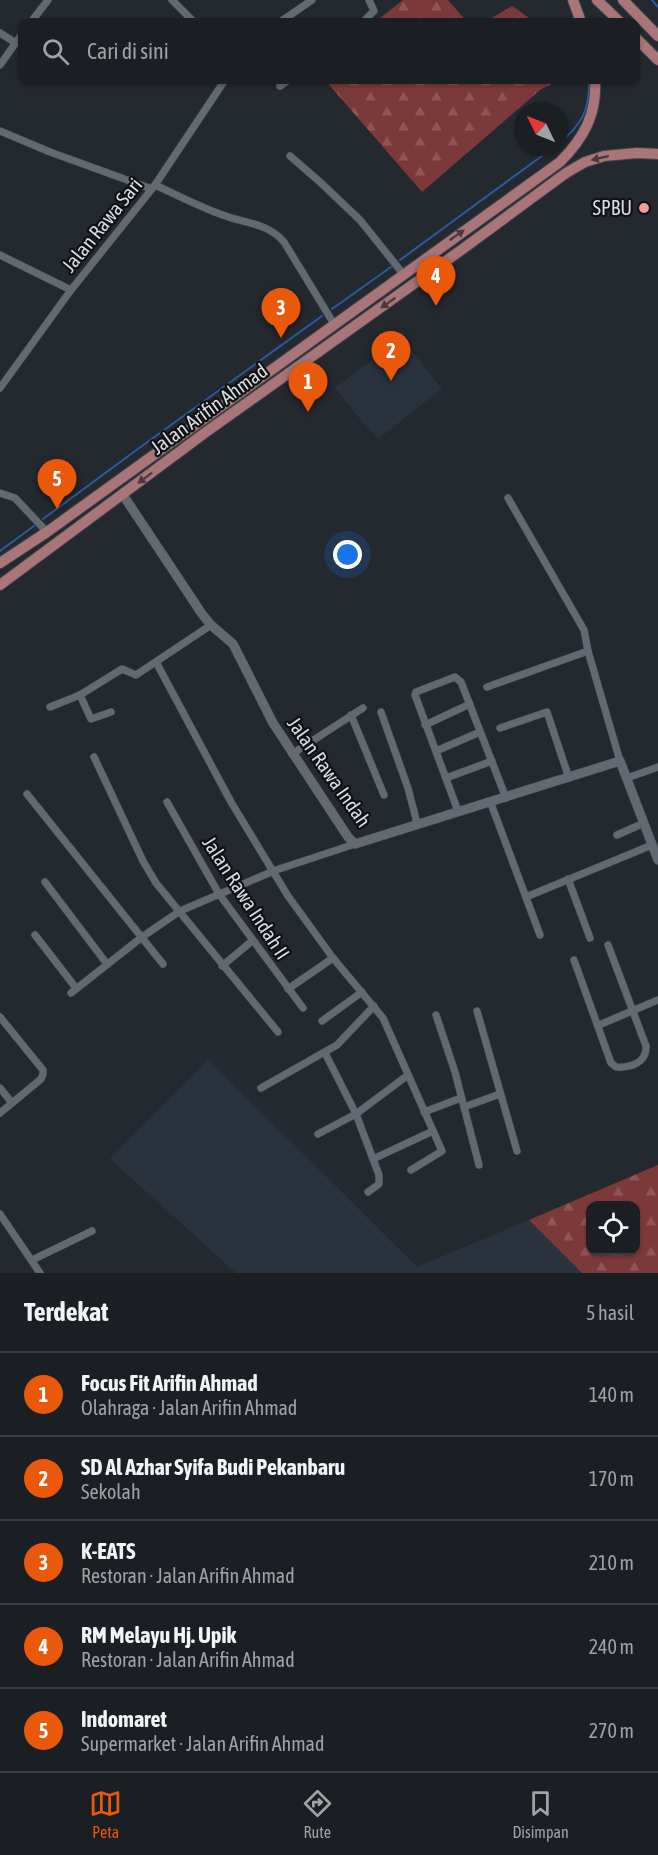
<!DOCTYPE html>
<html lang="id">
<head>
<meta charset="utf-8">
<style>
	:root { --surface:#1b1e23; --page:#24272b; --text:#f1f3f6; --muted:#a0a2a6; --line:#393c41; --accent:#ea580c }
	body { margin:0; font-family:"Asap Condensed",sans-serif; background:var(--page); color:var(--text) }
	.controls { position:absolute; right:18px; bottom:18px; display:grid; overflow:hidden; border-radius:12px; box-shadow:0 2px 4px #0004 }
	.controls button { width:54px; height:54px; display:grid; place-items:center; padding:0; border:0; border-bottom:2px solid var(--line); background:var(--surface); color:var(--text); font:30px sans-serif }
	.compass { position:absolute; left:514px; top:102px; width:54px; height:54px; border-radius:50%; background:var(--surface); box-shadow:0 2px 4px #0004; rotate:313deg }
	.you { position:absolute; left:348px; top:555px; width:21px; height:21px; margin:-15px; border:4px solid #fff; border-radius:50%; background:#1a73e8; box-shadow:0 0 0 9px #1a73e833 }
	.badge { display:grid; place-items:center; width:39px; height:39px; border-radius:50%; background:var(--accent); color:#fff; font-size:20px; font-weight:700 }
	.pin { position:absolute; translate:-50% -50px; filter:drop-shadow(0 2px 3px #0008) }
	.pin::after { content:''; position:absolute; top:32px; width:21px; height:18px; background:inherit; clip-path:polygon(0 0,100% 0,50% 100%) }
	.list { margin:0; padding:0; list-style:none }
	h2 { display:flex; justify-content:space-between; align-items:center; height:78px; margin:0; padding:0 24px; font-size:26px }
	h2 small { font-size:20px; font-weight:400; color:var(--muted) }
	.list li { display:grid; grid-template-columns:39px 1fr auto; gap:18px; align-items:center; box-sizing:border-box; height:84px; padding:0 24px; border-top:2px solid var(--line) }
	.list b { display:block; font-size:22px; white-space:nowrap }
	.list p { margin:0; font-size:20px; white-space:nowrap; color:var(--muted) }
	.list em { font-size:20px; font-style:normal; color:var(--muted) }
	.icon { flex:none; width:33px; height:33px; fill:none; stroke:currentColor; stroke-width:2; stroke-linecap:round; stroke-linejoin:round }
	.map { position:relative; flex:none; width:658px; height:1273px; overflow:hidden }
	.search { position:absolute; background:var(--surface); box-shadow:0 2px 4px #0004; left:18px; right:18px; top:18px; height:66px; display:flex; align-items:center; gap:15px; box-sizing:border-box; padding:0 21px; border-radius:12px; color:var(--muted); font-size:22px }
	.sheet { height:498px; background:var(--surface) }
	nav { display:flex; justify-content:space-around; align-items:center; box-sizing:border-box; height:84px; border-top:2px solid var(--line); background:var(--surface); font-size:16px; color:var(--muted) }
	nav a { display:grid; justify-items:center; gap:3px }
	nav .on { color:var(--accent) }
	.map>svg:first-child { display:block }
	.built { fill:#2a323e; fill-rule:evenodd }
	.forest { fill:url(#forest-firs); fill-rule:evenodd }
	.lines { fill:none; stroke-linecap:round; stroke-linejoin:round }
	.stream { stroke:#295ba1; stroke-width:2 }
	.street-casing { stroke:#42464c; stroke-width:8 }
	.secondary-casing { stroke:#42464c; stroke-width:10 }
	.primary-casing { stroke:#42464c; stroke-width:12 }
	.street { stroke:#636971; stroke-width:7 }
	.secondary { stroke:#636971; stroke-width:9 }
	.primary { stroke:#a97578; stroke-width:10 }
	.oneway { fill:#4d393c }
	.poi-dot { fill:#f59b9a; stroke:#0f1114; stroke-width:2 }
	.labels { text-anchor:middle; stroke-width:4.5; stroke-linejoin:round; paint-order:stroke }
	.poi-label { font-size:20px; fill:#d9dce1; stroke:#0f1114; text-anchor:end }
	.street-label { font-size:20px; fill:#d9dce1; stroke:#0f1114 }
</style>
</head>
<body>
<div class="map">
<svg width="658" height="1273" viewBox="0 0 658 1273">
	<defs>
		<pattern id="forest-firs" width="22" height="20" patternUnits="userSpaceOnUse" patternTransform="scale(1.5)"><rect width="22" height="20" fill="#7c393a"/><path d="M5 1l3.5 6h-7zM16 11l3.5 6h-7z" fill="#8e5556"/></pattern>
	</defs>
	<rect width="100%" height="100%" fill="#24282f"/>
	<g class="built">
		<path d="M402,338l40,51 -64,50 -18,-20 -25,-31z"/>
		<path d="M208,1059l209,208 241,-102v108h-422l-126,-114zM590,1206h46v44h-46z"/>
	</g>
	<g class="forest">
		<path d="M403,0h45l19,22h-92z"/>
		<path d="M512,6l23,16h-50z"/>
		<path d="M325,80h234l-19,10 -118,102z"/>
		<path d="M658,1165v108h-76l-53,-53zM590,1206h46v44h-46z"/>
	</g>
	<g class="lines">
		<g class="stream">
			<path d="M652,0l6,7"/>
			<path d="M559,143c23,-18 31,-34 30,-63"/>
			<path d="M400,260l154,-113"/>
			<path d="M332,309l59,-42"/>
			<path d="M43,519l103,-76 176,-127"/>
			<path d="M0,551l34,-25"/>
		</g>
		<defs>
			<g id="street">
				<path d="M172,0l22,22"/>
				<path d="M31,22l17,-22"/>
				<path d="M280,22l32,-22"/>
				<path d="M363,22l11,-11 -5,-11"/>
				<path d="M0,33l16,10"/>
				<path d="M0,65l22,-31"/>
				<path d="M280,86l9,-6"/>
				<path d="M0,131l50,21 102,37"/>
				<path d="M290,156l30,26 40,38 44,55"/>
				<path d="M155,185c22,10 43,21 65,29 22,9 47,8 64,28l50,82"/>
				<path d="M0,255l71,35"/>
				<path d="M0,388l71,-98 84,-105 70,-105"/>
				<path d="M0,493l15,5 32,34"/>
				<path d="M508,498l76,132 4,21 32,110"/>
				<path d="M156,662l75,140 57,94 45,62 50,60 59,133 -31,19"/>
				<path d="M487,687l101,-36"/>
				<path d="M80,695l11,24 20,-7"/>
				<path d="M50,707l30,-12 42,-26 14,6 75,-50"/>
				<path d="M381,712l27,76 9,35"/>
				<path d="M351,715l33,80"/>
				<path d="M425,725l45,-21"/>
				<path d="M500,728l47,-16 22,66"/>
				<path d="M436,751l44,-19"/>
				<path d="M292,754l71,-46"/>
				<path d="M94,757l49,104 13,22 122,149"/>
				<path d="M446,778l46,-17"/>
				<path d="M627,778l31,-11"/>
				<path d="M27,794l136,170"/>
				<path d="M490,801l50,134"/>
				<path d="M167,802l52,92 84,114"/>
				<path d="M458,811l-43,-116 1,-3 39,-15 6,5 45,116"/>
				<path d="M617,835l27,-12"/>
				<path d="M568,879l22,59"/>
				<path d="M45,882l62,82"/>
				<path d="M526,897l126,-52"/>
				<path d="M35,935l41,53"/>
				<path d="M574,960l37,103 5,4c14,1 31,-4 30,-21l-38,-101"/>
				<path d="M222,966l30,-25"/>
				<path d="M288,989l45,-31"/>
				<path d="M71,993l71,-56 38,-26 96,-41 79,-26"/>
				<path d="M477,1011l40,140"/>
				<path d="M436,1015l19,57 24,93"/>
				<path d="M0,1017l43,53v4l-2,5 -41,34"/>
				<path d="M322,1021l40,-29"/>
				<path d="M599,1025l59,-25"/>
				<path d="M325,1053l31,61 23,61v9l-11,8"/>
				<path d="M0,1088l12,15"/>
				<path d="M261,1088l76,-43 37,-39"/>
				<path d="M464,1107l36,-13"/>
				<path d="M424,1112l37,-14"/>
				<path d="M318,1134l38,-20 52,-39"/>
				<path d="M373,1159l60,-28"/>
				<path d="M0,1214l40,59"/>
				<path d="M32,1260l60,-29"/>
			</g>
			<path id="secondary" d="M123,495l79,119 9,11 22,19 40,79 75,114 7,7 265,-83 38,99"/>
			<g id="primary">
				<path d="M573,0l8,22"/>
				<path d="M597,0l23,22"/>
				<path d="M623,0l35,36"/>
				<path d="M636,38l22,22"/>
				<path d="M0,563l47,-31 513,-370c24,-24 37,-48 35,-82"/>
				<path d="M0,585l206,-153 258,-184 102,-75 19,-11 19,-6 33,-3 21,1"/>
			</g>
		</defs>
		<use href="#street" class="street-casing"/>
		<use href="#secondary" class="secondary-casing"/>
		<use href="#primary" class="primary-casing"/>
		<use href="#street" class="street"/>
		<use href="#secondary" class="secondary"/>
		<use href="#primary" class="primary"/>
	</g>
	<defs><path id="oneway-solid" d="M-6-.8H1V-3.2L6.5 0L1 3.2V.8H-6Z" transform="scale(1.5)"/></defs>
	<g class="oneway">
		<use href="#oneway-solid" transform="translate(600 158) rotate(167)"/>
		<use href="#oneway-solid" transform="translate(457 235) rotate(-35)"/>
		<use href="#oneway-solid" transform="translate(388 303) rotate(145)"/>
		<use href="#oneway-solid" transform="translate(145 478) rotate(143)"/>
	</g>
	<circle class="poi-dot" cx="644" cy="208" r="6"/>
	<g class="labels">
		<g class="poi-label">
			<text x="632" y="215">SPBU</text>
		</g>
		<g class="street-label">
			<text transform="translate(102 225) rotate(-51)" y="7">Jalan Rawa Sari</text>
			<text transform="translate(209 409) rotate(-36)" y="7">Jalan Arifin Ahmad</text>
			<text transform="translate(329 772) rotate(55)" y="7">Jalan Rawa Indah</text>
			<text transform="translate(246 898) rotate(57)" y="7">Jalan Rawa Indah II</text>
		</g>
	</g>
</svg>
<div class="controls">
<button><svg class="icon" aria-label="locate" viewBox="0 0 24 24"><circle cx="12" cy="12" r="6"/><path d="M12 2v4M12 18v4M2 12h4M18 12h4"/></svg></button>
</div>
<svg class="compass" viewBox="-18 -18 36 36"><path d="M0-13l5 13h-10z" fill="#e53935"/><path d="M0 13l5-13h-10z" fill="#a0a2a6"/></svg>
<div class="you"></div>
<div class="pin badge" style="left:308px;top:412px">1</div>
<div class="pin badge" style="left:391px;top:381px">2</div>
<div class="pin badge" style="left:281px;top:338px">3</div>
<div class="pin badge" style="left:436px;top:306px">4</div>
<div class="pin badge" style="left:57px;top:509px">5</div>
<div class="search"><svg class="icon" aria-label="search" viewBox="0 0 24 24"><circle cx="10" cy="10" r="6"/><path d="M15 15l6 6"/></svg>Cari di sini</div>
</div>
<section class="sheet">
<h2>Terdekat<small>5 hasil</small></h2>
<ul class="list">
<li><span class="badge">1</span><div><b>Focus Fit Arifin Ahmad</b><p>Olahraga · Jalan Arifin Ahmad</p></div><em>140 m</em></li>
<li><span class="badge">2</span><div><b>SD Al Azhar Syifa Budi Pekanbaru</b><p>Sekolah</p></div><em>170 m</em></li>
<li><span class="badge">3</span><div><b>K-EATS</b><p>Restoran · Jalan Arifin Ahmad</p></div><em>210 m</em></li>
<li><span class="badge">4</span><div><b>RM Melayu Hj. Upik</b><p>Restoran · Jalan Arifin Ahmad</p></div><em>240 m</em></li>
<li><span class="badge">5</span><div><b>Indomaret</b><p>Supermarket · Jalan Arifin Ahmad</p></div><em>270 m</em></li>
</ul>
</section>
<nav>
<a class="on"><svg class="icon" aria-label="map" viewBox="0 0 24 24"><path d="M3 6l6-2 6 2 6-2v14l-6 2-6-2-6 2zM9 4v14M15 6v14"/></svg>Peta</a>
<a><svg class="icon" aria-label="directions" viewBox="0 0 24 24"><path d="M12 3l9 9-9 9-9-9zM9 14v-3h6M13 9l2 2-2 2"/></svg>Rute</a>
<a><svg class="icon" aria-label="saved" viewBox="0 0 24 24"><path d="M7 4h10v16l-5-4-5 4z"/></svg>Disimpan</a>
</nav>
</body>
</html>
